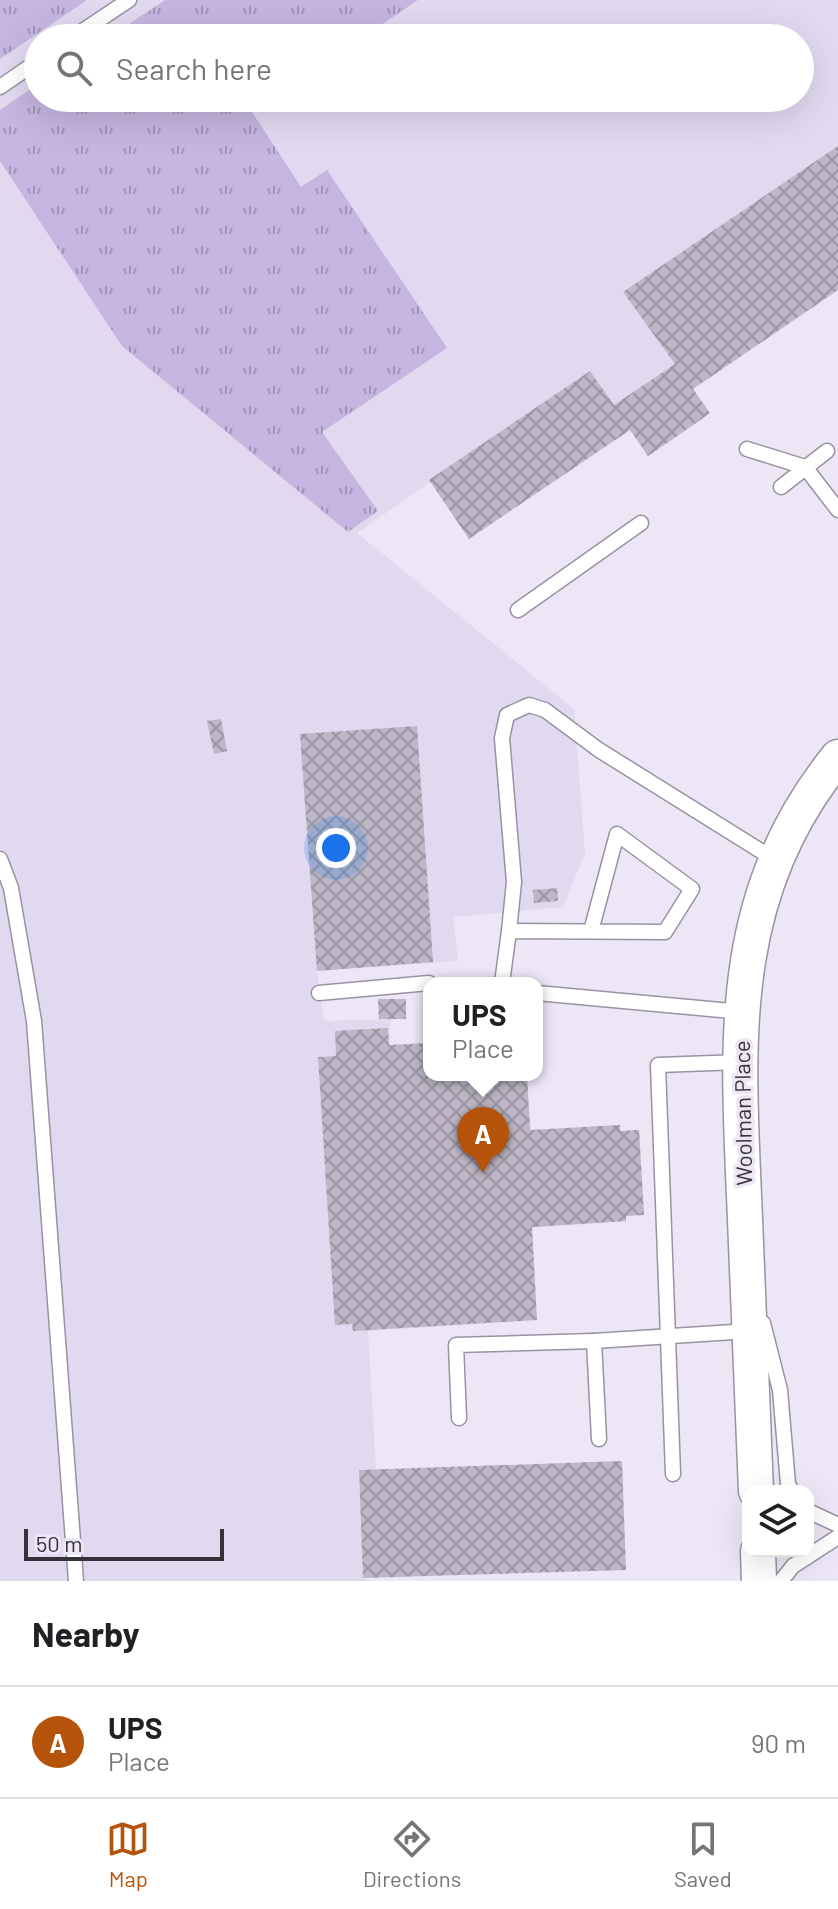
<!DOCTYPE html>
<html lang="en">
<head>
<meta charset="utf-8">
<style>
	:root { --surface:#fff; --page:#f6f6f6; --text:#202124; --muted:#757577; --line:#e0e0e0; --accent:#b45309 }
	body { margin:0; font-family:Barlow,sans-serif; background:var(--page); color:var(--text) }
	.controls { position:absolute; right:24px; bottom:24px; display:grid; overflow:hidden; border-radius:16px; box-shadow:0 8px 32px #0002 }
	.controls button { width:72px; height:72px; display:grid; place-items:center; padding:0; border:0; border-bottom:2px solid var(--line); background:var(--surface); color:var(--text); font:40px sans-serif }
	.scale { position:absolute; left:24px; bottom:20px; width:200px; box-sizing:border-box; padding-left:8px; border:4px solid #353339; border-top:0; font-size:22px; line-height:28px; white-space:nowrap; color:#353339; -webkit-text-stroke:6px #ece6f7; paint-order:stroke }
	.you { position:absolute; left:336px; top:848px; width:28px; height:28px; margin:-20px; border:6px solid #fff; border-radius:50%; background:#1a73e8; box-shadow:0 0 0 12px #1a73e833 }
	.badge { display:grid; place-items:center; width:52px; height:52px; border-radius:50%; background:var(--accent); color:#fff; font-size:26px; font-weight:700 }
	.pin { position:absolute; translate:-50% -66px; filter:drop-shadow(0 2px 4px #0008) }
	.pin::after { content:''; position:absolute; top:42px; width:28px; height:24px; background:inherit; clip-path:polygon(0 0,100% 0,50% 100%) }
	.popup { position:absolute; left:423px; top:977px; width:120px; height:104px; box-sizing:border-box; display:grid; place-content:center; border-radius:16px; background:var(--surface); filter:drop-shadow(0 2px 6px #0005); font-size:26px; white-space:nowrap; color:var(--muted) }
	.popup b { font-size:30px; color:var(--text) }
	.popup::after { content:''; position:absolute; left:50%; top:100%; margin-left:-16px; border:16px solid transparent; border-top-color:var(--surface) }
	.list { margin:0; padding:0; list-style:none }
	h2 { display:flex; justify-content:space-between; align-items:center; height:104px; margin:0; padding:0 32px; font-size:34px }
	h2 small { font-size:26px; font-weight:400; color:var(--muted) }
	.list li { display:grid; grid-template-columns:52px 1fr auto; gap:24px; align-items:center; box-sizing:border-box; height:112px; padding:0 32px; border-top:2px solid var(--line) }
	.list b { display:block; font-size:30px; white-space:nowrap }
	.list p { margin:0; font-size:26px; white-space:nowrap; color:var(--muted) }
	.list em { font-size:26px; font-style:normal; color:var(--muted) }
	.icon { flex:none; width:44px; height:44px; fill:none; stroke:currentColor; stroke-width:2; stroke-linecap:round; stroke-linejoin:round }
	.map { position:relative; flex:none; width:838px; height:1581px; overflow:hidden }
	.search { position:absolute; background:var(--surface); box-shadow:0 8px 32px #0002; left:24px; right:24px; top:24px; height:88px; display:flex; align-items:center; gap:20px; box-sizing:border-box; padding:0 28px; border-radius:44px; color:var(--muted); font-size:30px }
	.sheet { height:216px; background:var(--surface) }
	nav { display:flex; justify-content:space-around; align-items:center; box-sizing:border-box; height:112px; border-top:2px solid var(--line); background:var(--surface); font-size:22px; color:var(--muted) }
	nav a { display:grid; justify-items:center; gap:4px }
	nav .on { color:var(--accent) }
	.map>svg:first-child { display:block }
	.built { fill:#e1d9f0; fill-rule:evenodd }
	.grass { fill:url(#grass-tufts) }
	.building { fill:url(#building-cross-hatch) }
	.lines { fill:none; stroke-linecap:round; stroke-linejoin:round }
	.service-casing { stroke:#9893a2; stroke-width:17 }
	.tertiary-casing { stroke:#9893a2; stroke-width:37 }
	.service { stroke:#fff; stroke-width:14 }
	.tertiary { stroke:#fff; stroke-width:34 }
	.labels { text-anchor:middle; stroke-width:7; stroke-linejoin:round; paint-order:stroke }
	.street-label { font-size:22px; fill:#353339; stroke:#ece6f7 }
</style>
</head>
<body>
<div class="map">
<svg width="838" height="1581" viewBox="0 0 838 1581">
	<defs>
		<pattern id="grass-tufts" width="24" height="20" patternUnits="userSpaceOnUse" patternTransform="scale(2)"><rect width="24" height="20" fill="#c5b5e0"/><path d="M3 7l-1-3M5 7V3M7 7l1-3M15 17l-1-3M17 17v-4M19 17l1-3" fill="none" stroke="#a194b7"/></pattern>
		<pattern id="building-cross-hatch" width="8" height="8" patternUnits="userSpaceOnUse" patternTransform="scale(2)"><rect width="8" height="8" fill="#bdb7c7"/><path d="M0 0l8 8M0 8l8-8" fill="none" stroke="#9a95a3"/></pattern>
	</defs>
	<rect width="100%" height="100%" fill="#ece6f7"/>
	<path class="built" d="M0,0h838v146l-215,146 52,72 -61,41 -24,-34 -233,162 217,176 11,144 -22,54 -110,10 5,44 -141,10 7,50 68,-2 -3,9 1,17 39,-2v32h98l4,55 89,-5 1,6 18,-1 5,85 -18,1v5l-94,7 5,92 -169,11 8,138 -17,1 4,108 7,3h-370zM38,38h762v60h-762z"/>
	<g class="grass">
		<path d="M0,0h87l-87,59z"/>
		<path d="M165,0h253l-56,38h-254z"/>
		<path d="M38,84v14h234l-20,14 49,75 26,-17 120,178 -125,84 56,79 -30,21 -226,-186 -122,-185v-51z"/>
	</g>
	<g class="building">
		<path d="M838,146v144l-145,99 17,24 -21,15 -41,28 -18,-26 -161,109 -40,-59 161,-109 24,34 61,-41 -52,-72z"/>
		<path d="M221,719l6,32 -13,3 -7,-33z"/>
		<path d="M417,726l16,236 -116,9 -17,-237z"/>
		<path d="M557,888l1,13 -24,2 -1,-13z"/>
		<path d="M378,999h28v20h-27z"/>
		<path d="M388,1028l1,17 40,-2v32h98l3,55 90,-5v6l19,-1 5,85 -18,1v5l-94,6 5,93 -184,11 -1,-7 -17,1 -17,-268 18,-1 -1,-25z"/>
		<path d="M622,1461l4,109 -263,8 -4,-108z"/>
	</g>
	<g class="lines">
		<defs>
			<g id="service">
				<path d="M72,38l57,-38"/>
				<path d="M0,87l38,-26"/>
				<path d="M747,449l58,18 33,43"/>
				<path d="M781,487l46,-36"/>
				<path d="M518,610l123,-87"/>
				<path d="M0,859l11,29 23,133 42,560"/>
				<path d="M509,931l5,-49 -12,-144 5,-23 22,-10 16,5 54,40 178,111"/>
				<path d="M502,983l7,-52h1l155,1 27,-43 -75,-55 -26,97"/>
				<path d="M319,993l110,-10"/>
				<path d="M537,993l205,19"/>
				<path d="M763,1323l17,67 8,94 4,7"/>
				<path d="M459,1418l-3,-73 138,-4"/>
				<path d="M599,1439l-5,-98 155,-10"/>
				<path d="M673,1474l-15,-409 83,-3"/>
				<path d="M808,1511l30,14"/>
				<path d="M781,1581l12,-15 45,-29"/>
			</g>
			<g id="tertiary">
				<path d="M756,1491c-4,-91 -7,-182 -11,-272 -7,-171 -22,-320 93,-462"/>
				<path d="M758,1551l1,30"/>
			</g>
		</defs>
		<use href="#service" class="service-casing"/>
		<use href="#tertiary" class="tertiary-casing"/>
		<use href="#service" class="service"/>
		<use href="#tertiary" class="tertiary"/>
	</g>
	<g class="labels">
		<g class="street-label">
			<text transform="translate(743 1113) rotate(-91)" y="8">Woolman Place</text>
		</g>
	</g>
</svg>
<div class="controls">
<button><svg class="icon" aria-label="layers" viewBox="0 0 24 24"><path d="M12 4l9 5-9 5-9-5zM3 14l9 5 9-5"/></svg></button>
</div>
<div class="scale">50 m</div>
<div class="you"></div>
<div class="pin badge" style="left:483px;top:1173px">A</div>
<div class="popup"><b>UPS</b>Place</div>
<div class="search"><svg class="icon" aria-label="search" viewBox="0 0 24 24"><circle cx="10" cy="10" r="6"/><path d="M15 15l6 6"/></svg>Search here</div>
</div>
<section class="sheet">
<h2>Nearby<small></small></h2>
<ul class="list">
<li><span class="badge">A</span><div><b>UPS</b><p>Place</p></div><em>90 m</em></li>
</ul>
</section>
<nav>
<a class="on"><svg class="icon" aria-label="map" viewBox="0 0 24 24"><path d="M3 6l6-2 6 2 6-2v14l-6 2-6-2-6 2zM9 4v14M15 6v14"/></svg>Map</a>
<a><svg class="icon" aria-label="directions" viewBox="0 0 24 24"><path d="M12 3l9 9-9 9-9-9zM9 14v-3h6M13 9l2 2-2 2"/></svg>Directions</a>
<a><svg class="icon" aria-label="saved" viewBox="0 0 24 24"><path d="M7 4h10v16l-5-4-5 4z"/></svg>Saved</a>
</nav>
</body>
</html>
